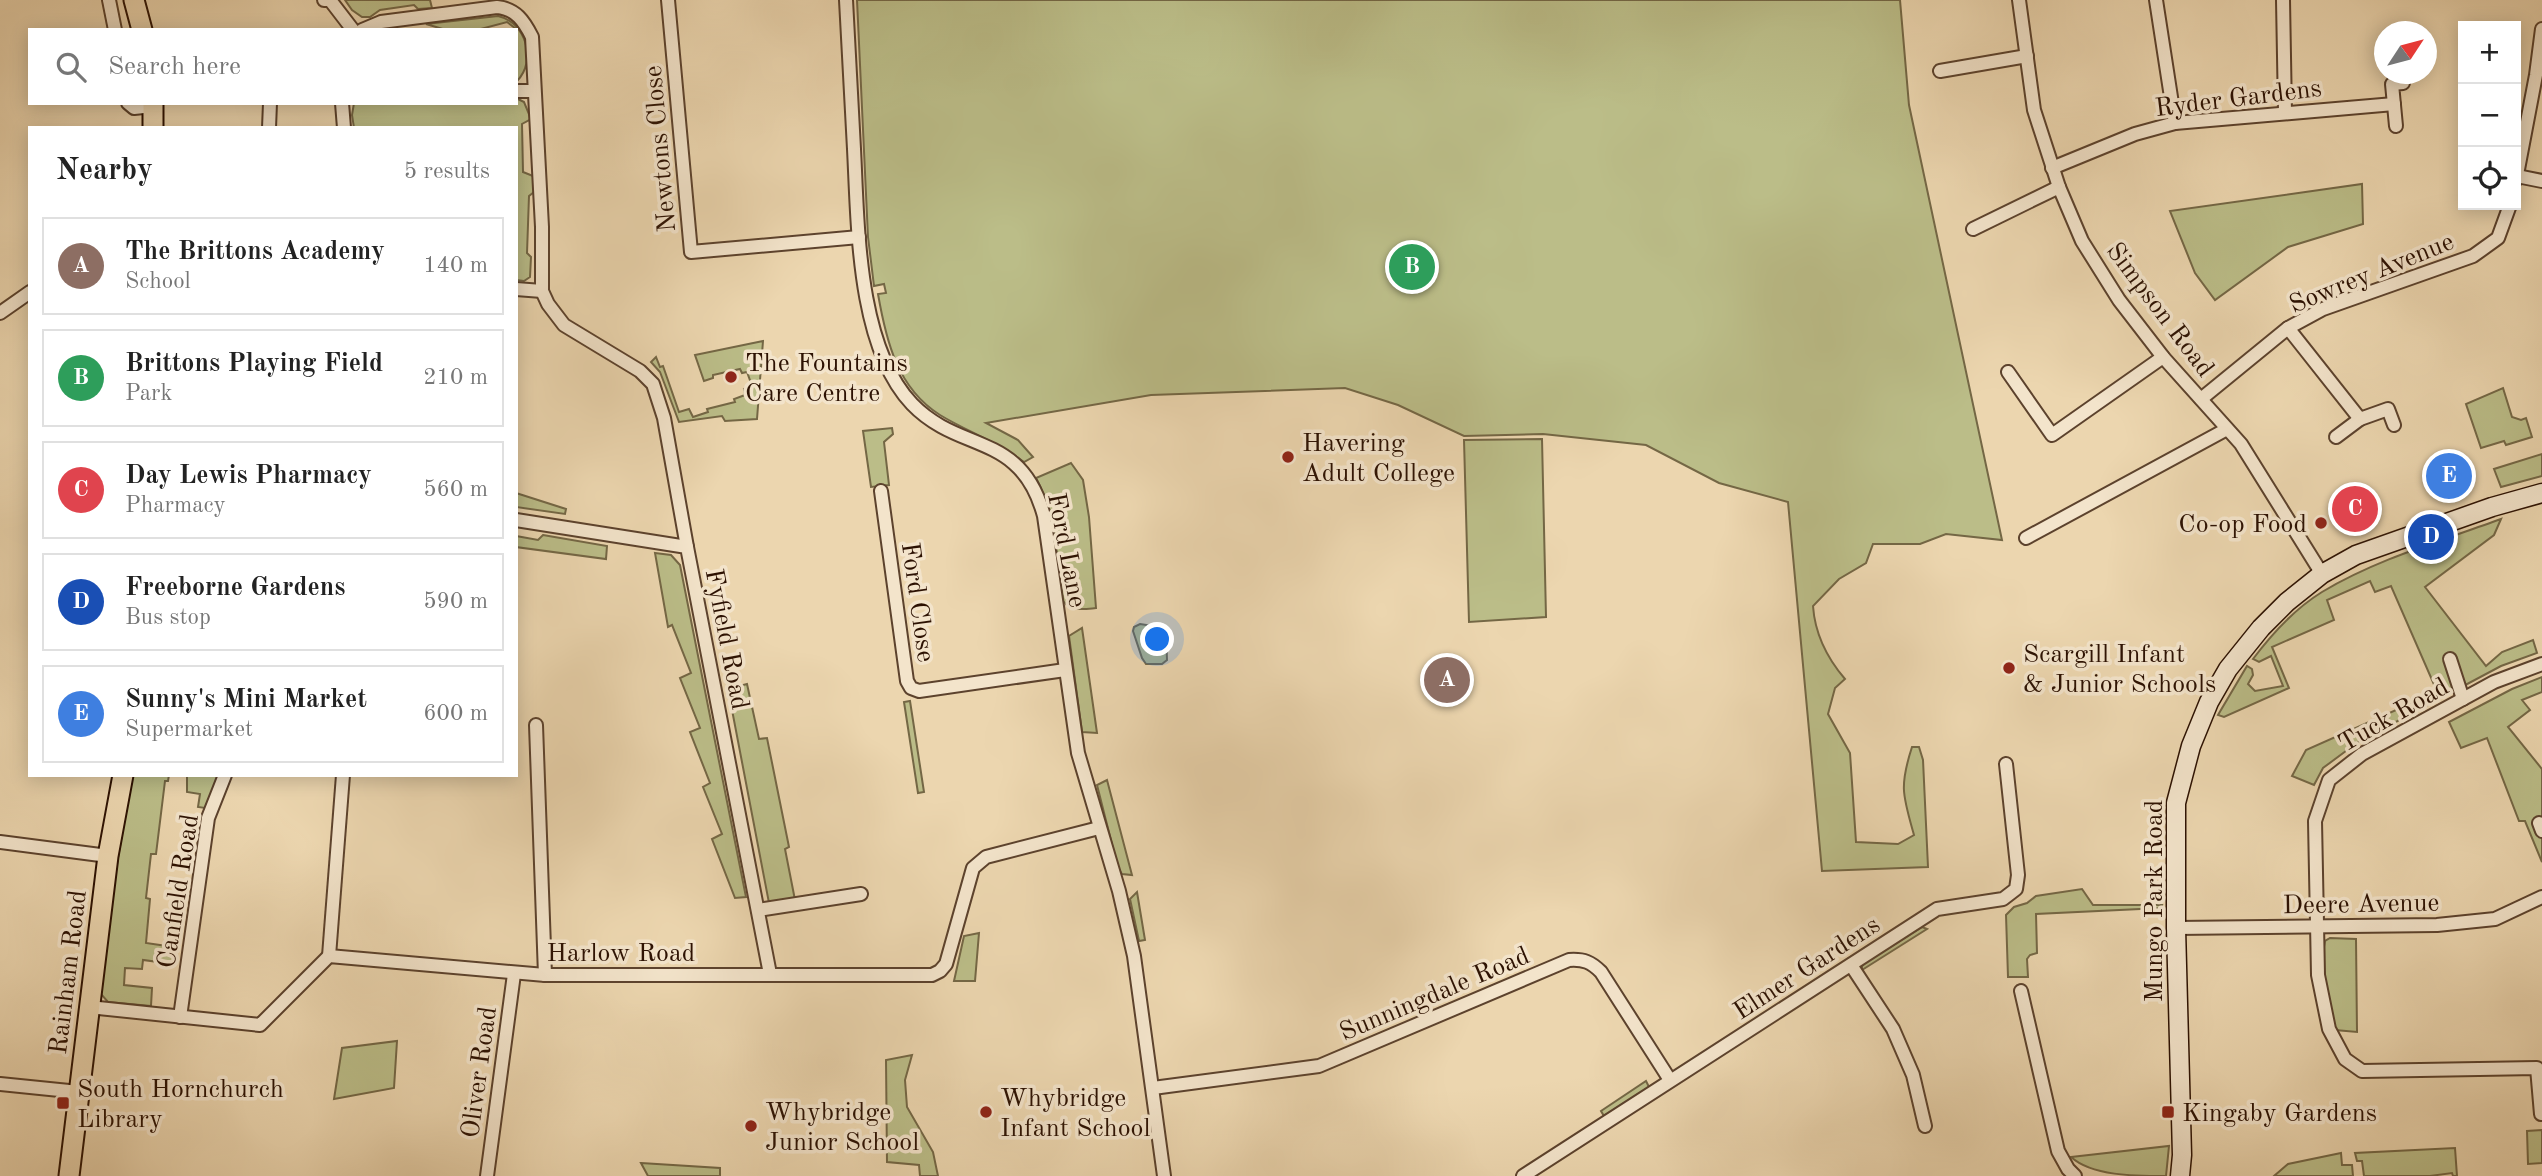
<!DOCTYPE html>
<html lang="en">
<head>
<meta charset="utf-8">
<style>
	:root { --surface:#fff; --page:#f2f2f2; --text:#222; --muted:#767676; --line:#e0e0e0; --accent:#b45309 }
	body { margin:0; font-family:"Old Standard TT",serif; background:var(--page); color:var(--text) }
	.controls { position:absolute; right:21px; top:21px; display:grid; overflow:hidden; border-radius:0px; box-shadow:0 4px 18px #0003 }
	.controls button { width:63px; height:63px; display:grid; place-items:center; padding:0; border:0; border-bottom:2px solid var(--line); background:var(--surface); color:var(--text); font:35px sans-serif }
	.compass { position:absolute; left:2374px; top:21px; width:63px; height:63px; border-radius:50%; background:var(--surface); box-shadow:0 4px 18px #0003; rotate:54deg }
	.you { position:absolute; left:1158px; top:640px; width:24px; height:24px; margin:-18px; border:5px solid #fff; border-radius:50%; background:#1a73e8; box-shadow:0 0 0 10px #1a73e833 }
	.badge { display:grid; place-items:center; width:46px; height:46px; border-radius:50%; background:var(--accent); color:#fff; font-size:23px; font-weight:700 }
	.pin { position:absolute; translate:-50% -50%; border:4px solid #fff; box-shadow:0 2px 7px #0006 }
	.list { margin:0; padding:0; list-style:none }
	h2 { display:flex; justify-content:space-between; align-items:center; height:91px; margin:0; padding:0 28px; font-size:30px }
	h2 small { font-size:23px; font-weight:400; color:var(--muted) }
	.list li { display:grid; grid-template-columns:46px 1fr auto; gap:21px; align-items:center; box-sizing:border-box; height:98px; margin:0 14px 14px; padding:0 14px; border:2px solid var(--line); border-radius:0px }
	.list b { display:block; font-size:26px; white-space:nowrap }
	.list p { margin:0; font-size:23px; white-space:nowrap; color:var(--muted) }
	.list em { font-size:23px; font-style:normal; color:var(--muted) }
	.icon { flex:none; width:38px; height:38px; fill:none; stroke:currentColor; stroke-width:2; stroke-linecap:round; stroke-linejoin:round }
	.map { position:relative; flex:none; width:2542px; height:1176px; overflow:hidden }
	.search { position:absolute; background:var(--surface); box-shadow:0 4px 18px #0003; left:28px; top:28px; width:490px; height:77px; display:flex; align-items:center; gap:18px; box-sizing:border-box; padding:0 24px; border-radius:0px; color:var(--muted); font-size:26px }
	.panel { position:absolute; background:var(--surface); box-shadow:0 4px 18px #0003; left:28px; top:126px; width:490px; height:651px; border-radius:0px }
	.map>svg:first-child { display:block }
	.green { fill:#bbbd88; stroke:#746745; stroke-width:2 }
	.lines { fill:none; stroke-linecap:round; stroke-linejoin:round }
	.street-casing { stroke:#5c422d; stroke-width:16 }
	.secondary-casing { stroke:#2c1102; stroke-width:21 }
	.primary-casing { stroke:#2c1102; stroke-width:23 }
	.street { stroke:#f3e4cb; stroke-width:12 }
	.secondary { stroke:#f3e4cb; stroke-width:18 }
	.primary { stroke:#ecd6af; stroke-width:19 }
	.poi-dot { fill:#8f2418; stroke:#f3e4cb; stroke-width:2.5 }
	.labels { text-anchor:middle; stroke-width:7; stroke-linejoin:round; paint-order:stroke }
	.street-label { font-size:26px; fill:#2c1102; stroke:#f3e4cb }
	.poi-label { font-size:26px; fill:#2c1102; stroke:#f3e4cb; text-anchor:start }
</style>
</head>
<body>
<div class="map">
<svg width="2542" height="1176" viewBox="0 0 2542 1176">
	<rect width="100%" height="100%" fill="#ecd6af"/>
	<filter id="stains"><feTurbulence type="fractalNoise" baseFrequency=".00286" numOctaves="4"/><feColorMatrix values="0 0 0 0 .2 0 0 0 0 .09 0 0 0 0 .02 0 0 0 .5 -.17"/></filter>
	<radialGradient id="worn" r=".72"><stop offset=".6" stop-color="#630" stop-opacity="0"/><stop offset="1" stop-color="#630" stop-opacity=".3"/></radialGradient>
	<g class="green">
		<path d="M345,0h85l2,8 -14,1 -4,-4 -34,5 -10,7h-8l-10,-7z"/>
		<path d="M857,0h1043l9,105 93,435 -56,-6 -26,10h-47l-7,19 -27,16 -26,27c2,29 14,52 32,73l-10,9 -7,26 22,39 6,89 42,2 16,-9c-11,-39 -15,-48 -2,-88h7l4,13 5,107 -106,4 -34,-369 -69,-19 -73,-38 -103,-11 -79,2 -66,-31 -53,-17 -194,7 -165,28 32,17 15,17 -9,5c-26,-20 -56,-30 -84,-47 -43,-27 -54,-75 -62,-121l8,-1 -2,-9 -10,2 -6,-49z"/>
		<path d="M498,16c28,6 39,45 19,65v-46l-1,-6 -9,-7 -30,8h-31l-20,-6z"/>
		<path d="M516,98l8,4 7,17 -9,5 1,48 10,4 1,16 -5,4 -2,57 4,4 -1,20 -6,4 -8,-1v-152h-162l-2,-13 2,-12h162z"/>
		<path d="M2362,184l1,40 -75,23 -73,53 -20,-27 -25,-62z"/>
		<path d="M763,341l-6,78 -32,2 -3,-5 -43,6 -19,-50 -9,-10 5,-5 4,10 3,-1 16,46 10,-3 4,8 15,-5 -1,-3 28,-7 -1,-3 11,-4 -1,-6 8,-3 -5,-14 -5,1 -2,-4 -27,6v3l-9,3 -9,-26z"/>
		<path d="M2503,388l9,29 9,3 5,-2 6,19 -26,8 -2,-4 -23,7 -15,-44z"/>
		<path d="M892,428l1,6 -9,8 5,43 -18,2 -8,-56z"/>
		<path d="M1542,439l4,178 -77,5 -5,-182z"/>
		<path d="M2542,454v22l-41,11 -7,-18z"/>
		<path d="M1071,463l12,17 6,37 7,91c-11,1 -25,4 -33,-7 -6,-41 -7,-86 -27,-123z"/>
		<path d="M516,493l50,16 -1,5 -49,-7z"/>
		<path d="M2501,519l-7,16 -69,52 61,79 16,-14 31,-12 4,13 -36,13 -143,76 -35,26 -9,17 -22,-9 14,-26 115,-51 -1,-3 16,-7 -45,-103 -16,6 -5,-11 -43,19 7,20 -62,27 17,41 -65,29 -6,-2 29,-49 5,3 1,6 -5,9 7,7 28,-5 -12,-30 -12,6 -6,-3c18,-24 43,-51 69,-67 55,-33 119,-51 179,-73z"/>
		<path d="M543,535l64,11 -1,13 -90,-12v-11l22,4z"/>
		<path d="M655,553l16,2 9,10 66,332 -11,1 -23,-59 10,-5 -19,-47 7,-4 -20,-51 10,-4 -20,-50 11,-5 -19,-48 -4,2z"/>
		<path d="M1140,624l26,4 1,32 -5,4h-16l-4,-6 -9,-27 1,-4z"/>
		<path d="M1082,628l15,105 -15,-1 -13,-96z"/>
		<path d="M2542,677v15l-20,8 8,10 -22,17 34,42v93l-17,-41h-6l-32,-83 -26,10 -12,-26 63,-33z"/>
		<path d="M747,684l12,55 8,-1 22,109 -4,2 10,51 -26,3 -41,-214z"/>
		<path d="M910,701l14,91 -6,1 -14,-91z"/>
		<path d="M132,775h37l-1,6h-3l-9,73h-5l-5,44 4,1 -4,44 21,3 6,-47 7,1 -7,64 -30,-4 -1,9 -17,-1 -1,17 28,3 -1,18 -43,-4 -8,-9 5,-58z"/>
		<path d="M187,775h32l-14,33 -7,-1 2,-13 -13,-2z"/>
		<path d="M1107,780l25,95 -10,-1 -4,-6 -21,-83z"/>
		<path d="M2082,889l11,16h69l-1,3 -125,6 1,39 -7,2 -3,4 1,18h-20l-2,-62 8,-8 13,-4 9,-7z"/>
		<path d="M1137,892l8,48 -6,1 -9,-42z"/>
		<path d="M1922,927l5,2 -65,41v-4l4,-4z"/>
		<path d="M979,933l-4,48h-21l10,-45z"/>
		<path d="M2330,938l26,1 1,93 -22,-2c-6,-30 -17,-59 -10,-89z"/>
		<path d="M397,1041l-3,47 -60,11 8,-51z"/>
		<path d="M912,1055l-7,25 2,27 26,45 5,24h-18l-1,-11 -32,-3 -1,-102z"/>
		<path d="M1646,1081l3,6 -45,29 -3,-5z"/>
		<path d="M2542,1130v33l-14,1 -1,-33z"/>
		<path d="M2169,1146l-3,30c-32,0 -74,0 -95,-19z"/>
		<path d="M2455,1148l2,28h-4l-1,-3 -22,3h-66l-2,-15h-5l-2,-8z"/>
		<path d="M2341,1153l1,12h10l1,11h-79l14,-12z"/>
		<path d="M641,1163l79,5v8h-72z"/>
	</g>
	<g class="lines">
		<defs>
			<g id="street">
				<path d="M109,0l6,30"/>
				<path d="M324,0h6l23,30"/>
				<path d="M668,0l23,252 168,-15"/>
				<path d="M846,0c3,50 5,99 8,149 4,76 3,197 58,255 48,50 109,27 132,112l34,237 41,138 15,65 30,220"/>
				<path d="M2019,0l15,110 25,77 23,54 37,59 44,57 78,87 81,130"/>
				<path d="M2156,0l19,123"/>
				<path d="M2283,0l2,112"/>
				<path d="M362,30l19,-8 116,-15c19,2 27,14 35,30l10,190v64l6,13 16,21 76,46 13,13 11,34 23,129"/>
				<path d="M1940,71l87,-15"/>
				<path d="M516,91h18"/>
				<path d="M128,103l6,5 19,-2"/>
				<path d="M342,103l2,25"/>
				<path d="M2396,126l-4,-42 11,-1"/>
				<path d="M269,128l1,-25"/>
				<path d="M2052,168l83,-34 40,-11 219,-19"/>
				<path d="M2517,176l25,5"/>
				<path d="M2516,180l20,-105 6,-46"/>
				<path d="M1973,229l86,-42"/>
				<path d="M516,289l26,2"/>
				<path d="M0,313l30,-21"/>
				<path d="M2288,328l72,91 28,-10 6,16"/>
				<path d="M2008,372l44,63 111,-78"/>
				<path d="M2201,399l87,-71 35,-19 150,-53 25,-18 12,-33"/>
				<path d="M2336,437l24,-18"/>
				<path d="M881,491l26,190 4,7 8,3 146,-21"/>
				<path d="M516,520l171,27 83,427"/>
				<path d="M2026,538l201,-109"/>
				<path d="M2450,659l13,40"/>
				<path d="M536,725l9,250"/>
				<path d="M2539,823l3,8"/>
				<path d="M0,842l108,14"/>
				<path d="M758,910l103,-16"/>
				<path d="M2176,928l261,-3 58,-6 47,-22"/>
				<path d="M329,956l14,-181"/>
				<path d="M1851,965l42,64 20,46 12,51"/>
				<path d="M2021,991l37,160 10,18 7,7"/>
				<path d="M89,1007l171,18 69,-69 216,19h387l8,-4 6,-7 27,-96 13,-11 113,-29"/>
				<path d="M180,1017l28,-199 17,-43"/>
				<path d="M0,1084l79,8"/>
				<path d="M1153,1088l166,-22 250,-106c15,-1 22,2 32,12l69,108"/>
				<path d="M2541,1114l-4,-46 -175,3 -17,-12 -16,-30 -11,-54 -3,-154 14,-41 33,-26 132,-72 48,-18"/>
				<path d="M487,1176l27,-202"/>
				<path d="M1523,1176l414,-267 66,-10 13,-10 2,-14 -12,-111"/>
			</g>
			<path id="secondary" d="M2180,1176l2,-21 -6,-227v-125l15,-57 18,-44 19,-33 33,-41 26,-26 35,-28 34,-19 136,-48 50,-14"/>
			<g id="primary">
				<path d="M134,0l8,30"/>
				<path d="M153,128v-25"/>
				<path d="M69,1176l39,-320 15,-81"/>
			</g>
		</defs>
		<use href="#street" class="street-casing"/>
		<use href="#secondary" class="secondary-casing"/>
		<use href="#primary" class="primary-casing"/>
		<use href="#street" class="street"/>
		<use href="#secondary" class="secondary"/>
		<use href="#primary" class="primary"/>
	</g>
	<g class="poi-dot">
		<circle cx="731" cy="377" r="7"/>
		<circle cx="1288" cy="457" r="7"/>
		<circle cx="2321" cy="523" r="7"/>
		<circle cx="2009" cy="668" r="7"/>
		<rect x="56" y="1096" width="14" height="14" rx="3.5"/>
		<circle cx="986" cy="1112" r="7"/>
		<rect x="2161" y="1105" width="14" height="14" rx="3.5"/>
		<circle cx="751" cy="1126" r="7"/>
	</g>
	<g class="labels">
		<g class="street-label">
			<text transform="translate(2238 97) rotate(-7)" y="9">Ryder Gardens</text>
			<text transform="translate(659 149) rotate(-95)" y="9">Newtons Close</text>
			<text transform="translate(2371 272) rotate(-22)" y="9">Sowrey Avenue</text>
			<text transform="translate(2161 309) rotate(53)" y="9">Simpson Road</text>
			<text transform="translate(1068 550) rotate(79)" y="9">Ford Lane</text>
			<text transform="translate(919 602) rotate(82)" y="9">Ford Close</text>
			<text transform="translate(728 639) rotate(79)" y="9">Fyfield Road</text>
			<text transform="translate(2393 714) rotate(-30)" y="9">Tuck Road</text>
			<text transform="translate(177 891) rotate(-81)" y="9">Canfield Road</text>
			<text transform="translate(2153 901) rotate(-90)" y="9">Mungo Park Road</text>
			<text transform="translate(2361 903) rotate(-1)" y="9">Deere Avenue</text>
			<text x="621" y="961">Harlow Road</text>
			<text transform="translate(1806 967) rotate(-33)" y="9">Elmer Gardens</text>
			<text transform="translate(67 972) rotate(-83)" y="9">Rainham Road</text>
			<text transform="translate(1434 993) rotate(-23)" y="9">Sunningdale Road</text>
			<text transform="translate(478 1072) rotate(-82)" y="9">Oliver Road</text>
		</g>
		<g class="poi-label">
			<text x="745" y="371">The Fountains<tspan x="745" dy="30">Care Centre</tspan></text>
			<text x="1302" y="451">Havering<tspan x="1302" dy="30">Adult College</tspan></text>
			<text x="2307" y="532" text-anchor="end">Co-op Food</text>
			<text x="2023" y="662">Scargill Infant<tspan x="2023" dy="30">&amp; Junior Schools</tspan></text>
			<text x="77" y="1097">South Hornchurch<tspan x="77" dy="30">Library</tspan></text>
			<text x="1000" y="1106">Whybridge<tspan x="1000" dy="30">Infant School</tspan></text>
			<text x="765" y="1120">Whybridge<tspan x="765" dy="30">Junior School</tspan></text>
			<text x="2182" y="1121">Kingaby Gardens</text>
		</g>
	</g>
	<rect width="100%" height="100%" filter="url(#stains)"/>
	<rect width="100%" height="100%" fill="url(#worn)"/>
</svg>
<div class="controls">
<button>+</button>
<button>−</button>
<button><svg class="icon" aria-label="locate" viewBox="0 0 24 24"><circle cx="12" cy="12" r="6"/><path d="M12 2v4M12 18v4M2 12h4M18 12h4"/></svg></button>
</div>
<svg class="compass" viewBox="-18 -18 36 36"><path d="M0-13l5 13h-10z" fill="#e53935"/><path d="M0 13l5-13h-10z" fill="#767676"/></svg>
<div class="you"></div>
<div class="pin badge" style="left:1447px;top:680px;background:#8d6e63">A</div>
<div class="pin badge" style="left:1412px;top:267px;background:#2e9e5b">B</div>
<div class="pin badge" style="left:2355px;top:509px;background:#e0444e">C</div>
<div class="pin badge" style="left:2431px;top:537px;background:#1a4fb4">D</div>
<div class="pin badge" style="left:2449px;top:476px;background:#3f7fe0">E</div>
<div class="search"><svg class="icon" aria-label="search" viewBox="0 0 24 24"><circle cx="10" cy="10" r="6"/><path d="M15 15l6 6"/></svg>Search here</div>
<section class="panel">
<h2>Nearby<small>5 results</small></h2>
<ul class="list">
<li><span class="badge" style="background:#8d6e63">A</span><div><b>The Brittons Academy</b><p>School</p></div><em>140 m</em></li>
<li><span class="badge" style="background:#2e9e5b">B</span><div><b>Brittons Playing Field</b><p>Park</p></div><em>210 m</em></li>
<li><span class="badge" style="background:#e0444e">C</span><div><b>Day Lewis Pharmacy</b><p>Pharmacy</p></div><em>560 m</em></li>
<li><span class="badge" style="background:#1a4fb4">D</span><div><b>Freeborne Gardens</b><p>Bus stop</p></div><em>590 m</em></li>
<li><span class="badge" style="background:#3f7fe0">E</span><div><b>Sunny's Mini Market</b><p>Supermarket</p></div><em>600 m</em></li>
</ul>
</section>
</div>
</body>
</html>
